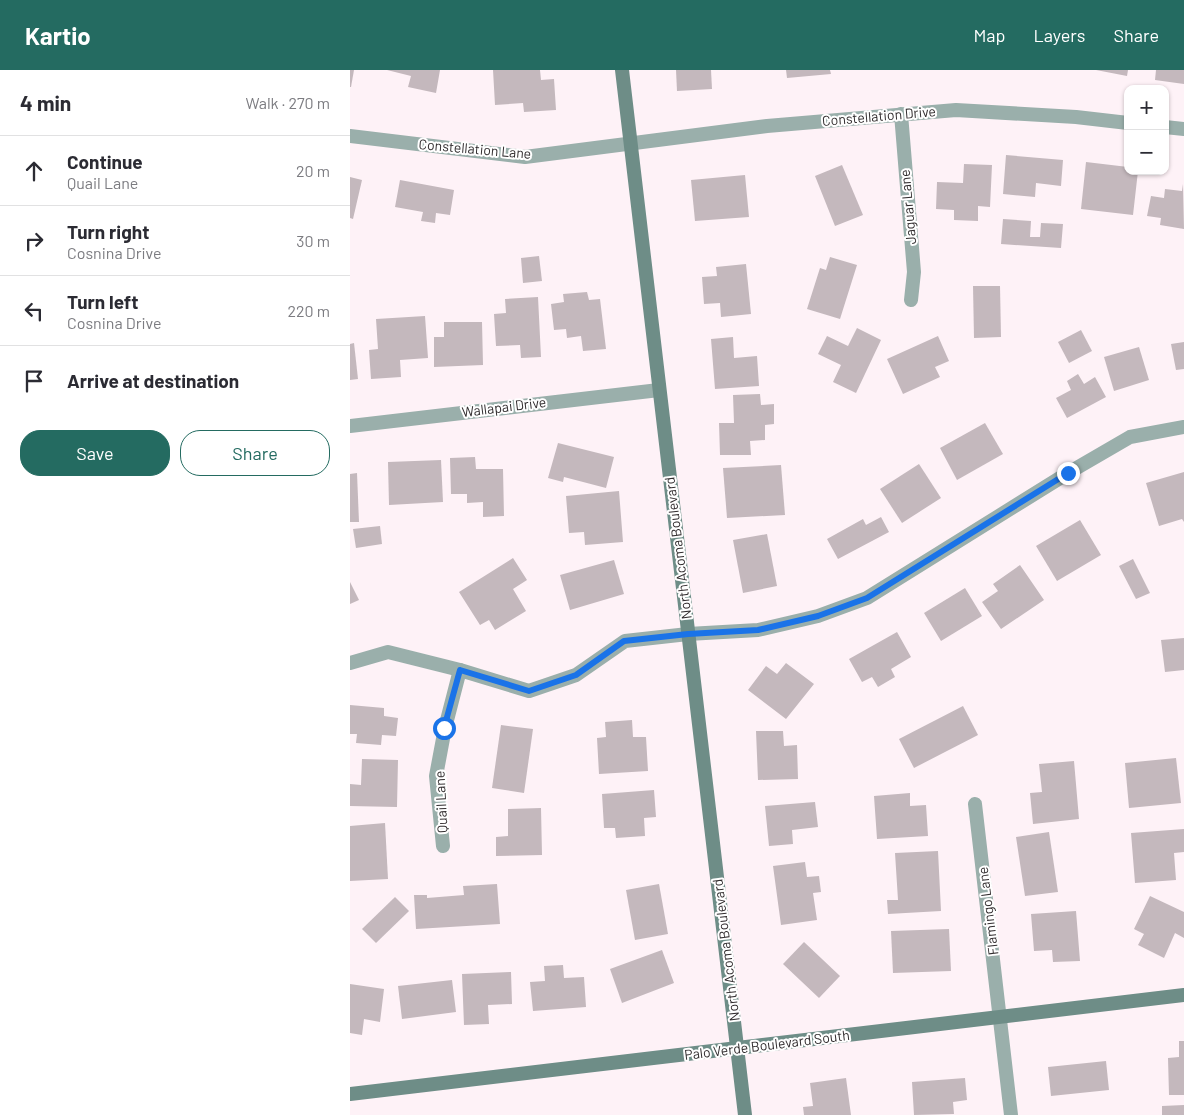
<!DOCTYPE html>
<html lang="en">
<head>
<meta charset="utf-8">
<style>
	:root { --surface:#fff; --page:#f2f2f3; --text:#2b2b33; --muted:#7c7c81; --line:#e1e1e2; --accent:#246b61 }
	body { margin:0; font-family:Barlow,sans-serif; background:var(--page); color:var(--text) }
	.controls { position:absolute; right:15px; top:15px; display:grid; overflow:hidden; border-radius:10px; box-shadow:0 1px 4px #0004 }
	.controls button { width:45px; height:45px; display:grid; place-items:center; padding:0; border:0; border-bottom:1px solid var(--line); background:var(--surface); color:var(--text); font:25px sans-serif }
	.stop { position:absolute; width:15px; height:15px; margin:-11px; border:4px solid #1a73e8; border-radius:50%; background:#fff }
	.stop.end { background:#1a73e8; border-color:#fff; box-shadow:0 1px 5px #0008 }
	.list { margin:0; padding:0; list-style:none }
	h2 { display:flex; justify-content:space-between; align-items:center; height:65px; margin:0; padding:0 20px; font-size:21px }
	h2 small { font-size:16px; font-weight:400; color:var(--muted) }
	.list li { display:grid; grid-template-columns:32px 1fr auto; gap:15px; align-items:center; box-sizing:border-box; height:70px; padding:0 20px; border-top:1px solid var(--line) }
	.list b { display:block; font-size:19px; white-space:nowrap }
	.list p { margin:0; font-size:16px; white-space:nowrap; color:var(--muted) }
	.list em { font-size:16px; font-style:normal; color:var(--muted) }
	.actions { display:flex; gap:10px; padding:15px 20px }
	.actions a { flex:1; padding:11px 0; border:1px solid var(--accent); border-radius:20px; text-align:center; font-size:18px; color:var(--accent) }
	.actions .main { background:var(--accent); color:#fff }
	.icon { flex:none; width:28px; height:28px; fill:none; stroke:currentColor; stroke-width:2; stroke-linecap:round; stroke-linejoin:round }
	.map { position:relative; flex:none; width:834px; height:1045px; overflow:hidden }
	header { display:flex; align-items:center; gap:30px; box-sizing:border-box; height:70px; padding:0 25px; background:var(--accent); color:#fff }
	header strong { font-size:24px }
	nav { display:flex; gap:28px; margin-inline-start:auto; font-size:18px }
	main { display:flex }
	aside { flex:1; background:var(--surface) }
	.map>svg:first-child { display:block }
	.building { fill:#c4b8bd }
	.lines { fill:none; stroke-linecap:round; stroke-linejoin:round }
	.minor { stroke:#9aafab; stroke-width:14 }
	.secondary { stroke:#6e8d87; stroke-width:14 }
	.route { stroke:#1a73e8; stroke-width:6 }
	.labels { text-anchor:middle; stroke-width:4; stroke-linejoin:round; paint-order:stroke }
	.street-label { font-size:14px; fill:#312c2e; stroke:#fff }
</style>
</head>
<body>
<header>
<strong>Kartio</strong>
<nav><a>Map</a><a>Layers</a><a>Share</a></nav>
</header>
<main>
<aside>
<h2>4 min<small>Walk · 270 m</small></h2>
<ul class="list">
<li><svg class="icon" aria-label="ahead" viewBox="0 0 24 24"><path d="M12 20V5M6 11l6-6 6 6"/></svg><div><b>Continue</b><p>Quail Lane</p></div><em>20 m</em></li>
<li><svg class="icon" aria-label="right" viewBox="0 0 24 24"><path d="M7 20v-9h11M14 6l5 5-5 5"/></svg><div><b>Turn right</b><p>Cosnina Drive</p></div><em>30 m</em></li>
<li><svg class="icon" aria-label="left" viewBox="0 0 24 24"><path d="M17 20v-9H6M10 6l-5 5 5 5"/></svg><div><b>Turn left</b><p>Cosnina Drive</p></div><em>220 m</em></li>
<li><svg class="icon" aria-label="arrive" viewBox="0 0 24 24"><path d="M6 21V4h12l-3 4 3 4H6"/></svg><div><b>Arrive at destination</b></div></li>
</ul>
<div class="actions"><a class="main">Save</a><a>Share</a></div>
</aside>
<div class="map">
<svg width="834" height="1045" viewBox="0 0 834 1045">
	<rect width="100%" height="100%" fill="#fef2f7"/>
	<g class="building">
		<path d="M0,0h4l-3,17h-1z"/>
		<path d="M37,0h53l-4,23 -28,-6 3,-11z"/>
		<path d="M143,0h47l1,10 13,-1 2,31 -32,2 -1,-9 -28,2z"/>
		<path d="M326,0h35l1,19 -35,2z"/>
		<path d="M436,0h44l1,4 -44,4z"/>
		<path d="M746,0h32l-1,6z"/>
		<path d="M806,0h28v14l-29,-4z"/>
		<path d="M656,85l57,5 -2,26 -25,-3 -1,14 -32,-3z"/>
		<path d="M736,92l42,5v4h10l-5,44 -52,-6z"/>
		<path d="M614,94l28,1 -2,42 -12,-1v15l-24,-1v-10l-18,-1 1,-27 26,1z"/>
		<path d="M492,95l21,50 -28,11 -20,-50z"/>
		<path d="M395,105l4,42 -54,4 -4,-41z"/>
		<path d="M0,107l12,3 -9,39 -3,-1z"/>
		<path d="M50,110l54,10 -4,25 -14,-2 -1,10 -14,-2 2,-9 -28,-5z"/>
		<path d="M833,114l1,45 -24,-4 1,-7 -14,-2 4,-20 13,2 1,-9 17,2z"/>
		<path d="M653,149l28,2 -1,16h10l1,-14 22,1 -2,24 -60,-4z"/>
		<path d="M189,186l3,25 -19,2 -2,-25z"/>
		<path d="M480,187l27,8 -17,54 -33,-10 13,-41 6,2z"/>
		<path d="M396,194l5,50 -30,3 -1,-14 -16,1 -2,-27 15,-1 -1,-9z"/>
		<path d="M623,216h27l1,51 -27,1z"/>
		<path d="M237,222l2,8 11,-1 6,50 -23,2 -2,-15 -14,2 -1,-9 -12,1 -3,-26 13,-2 -1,-8z"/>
		<path d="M188,227l3,60 -20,1 -1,-13 -24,1 -2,-32 12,-1 -1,-14z"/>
		<path d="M75,246l3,42 -28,2 1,17 -30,2 -2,-29 9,-1 -2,-30z"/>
		<path d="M94,252h38l1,43 -49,2v-30h10z"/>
		<path d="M507,258l24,12 -25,53 -23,-11 8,-17 -23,-11 9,-18 21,10z"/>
		<path d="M731,260l11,21 -23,12 -11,-21z"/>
		<path d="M588,266l11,25 -14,6 5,10 -37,17 -16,-35z"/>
		<path d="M383,267l1,21 23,-2 2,30 -44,3 -4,-50z"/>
		<path d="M834,272v27l-8,1 -5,-26z"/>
		<path d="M4,273l4,36 -8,1v-36z"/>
		<path d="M789,277l10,33 -35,11 -10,-34z"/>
		<path d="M728,304l6,10 11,-7 11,20 -39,21 -11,-20 15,-8 -4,-9z"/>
		<path d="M410,324l1,11 13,-1v20l-9,1v15l-15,1 1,14h-31l-1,-32h15l-1,-28z"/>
		<path d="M635,353l18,31 -46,26 -17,-32z"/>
		<path d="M208,373l56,14 -8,31 -42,-11 -1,5 -15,-4z"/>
		<path d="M125,387l1,12h27l1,47 -21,1v-15l-16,1v-9h-16l-1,-36z"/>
		<path d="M91,390l2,42 -54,3 -1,-43z"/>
		<path d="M569,394l22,34 -39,25 -22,-34z"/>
		<path d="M431,395l4,50 -58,3 -4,-50z"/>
		<path d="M834,402v50l-2,-3 -23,7 -13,-43z"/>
		<path d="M7,403l2,49h-9v-48z"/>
		<path d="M269,421l4,51 -38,3 -1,-13 -15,1 -3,-37z"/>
		<path d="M531,447l8,15 -51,27 -11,-20 36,-20 3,6z"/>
		<path d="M730,450l21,35 -44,26 -21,-35z"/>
		<path d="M30,456l2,18 -26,4 -3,-19z"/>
		<path d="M417,464l10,52 -34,7 -10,-53z"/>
		<path d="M163,488l14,22 -14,9 13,22 -31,19 -6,-10 -9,5 -21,-33z"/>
		<path d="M783,489l17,34 -14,6 -17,-33z"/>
		<path d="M264,490l10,34 -54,16 -10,-35z"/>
		<path d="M670,495l24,35 -43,29 -19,-27 16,-11 -5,-7z"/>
		<path d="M0,512l9,18 -9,4z"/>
		<path d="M615,518l17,28 -41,25 -17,-28z"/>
		<path d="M547,562l14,25 -20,12 4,8 -17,10 -6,-10 -10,5 -13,-23z"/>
		<path d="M834,568v32l-19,2 -4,-32z"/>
		<path d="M436,593l28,21 -28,35 -38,-29 18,-24 11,8z"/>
		<path d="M0,635l34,3v8l14,2 -2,18 -14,-1 -1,10 -25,-2 1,-9h-7z"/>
		<path d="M613,636l15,29 -64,33 -15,-29z"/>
		<path d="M282,650l1,17h13l2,34 -49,3 -2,-36 9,-1 -1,-15z"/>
		<path d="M151,655l32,4 -9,64 -32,-5z"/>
		<path d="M406,661h27l1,15 13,-1 1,34 -40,1z"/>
		<path d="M826,688l5,45 -52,5 -4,-45z"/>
		<path d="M12,689l36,1 -1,47 -47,-1v-22l11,1z"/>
		<path d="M724,691l5,58 -46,5 -3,-31 12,-1 -3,-28z"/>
		<path d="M304,720l2,27 -12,1 1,18 -29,2 -1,-10h-11l-2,-34z"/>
		<path d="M560,723v13l16,-1 2,31 -51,3 -3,-43z"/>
		<path d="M465,732l3,25 -26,3 1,14 -24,2 -4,-40z"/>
		<path d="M191,738l1,47 -46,1v-19l12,-1v-27z"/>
		<path d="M35,753l3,56 -38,2v-55z"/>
		<path d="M834,759v23l-10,1 2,27 -41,3 -4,-50z"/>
		<path d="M699,762l9,60 -33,4 -9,-59z"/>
		<path d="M588,781l3,60 -53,3 -1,-14h11l-3,-47z"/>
		<path d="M455,792l2,15 12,-1 2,16 -8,1 4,27 -36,5 -8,-59z"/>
		<path d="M147,814l3,40 -84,5 -2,-34h13v3l37,-3 -1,-9z"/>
		<path d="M309,814l9,50 -33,6 -9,-50z"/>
		<path d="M800,826l34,16v26l-9,-5 -11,25 -26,-13 6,-11 -10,-5z"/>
		<path d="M45,827l14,14 -33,32 -14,-14z"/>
		<path d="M726,841l4,50 -27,1 -1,-12 -18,1 -3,-37z"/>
		<path d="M599,859l2,42 -58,2 -2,-42z"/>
		<path d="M454,872l36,34 -21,22 -36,-34z"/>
		<path d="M312,880l12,33 -52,20 -12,-34z"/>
		<path d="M213,895l1,13 20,-1 2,30 -53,4 -3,-29 15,-1 -1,-15z"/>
		<path d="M161,902l1,32 -24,1 1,19 -25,1 -2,-51z"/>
		<path d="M102,910l4,32 -54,7 -4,-33z"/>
		<path d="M0,914l34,5 -4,33 -16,-3 -2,16 -12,-2z"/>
		<path d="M829,971h5v54h-15l-1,-37 11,-1z"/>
		<path d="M756,991l3,29 -58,6 -3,-29z"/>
		<path d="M496,1008l5,37h-47l-1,-8 10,-1 -3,-23z"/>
		<path d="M615,1008l2,22 -14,2 1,12 -40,1 -2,-33z"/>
		<path d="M834,1035v10h-22v-9z"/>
	</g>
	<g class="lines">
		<g class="minor">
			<path d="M551,44l13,158 -3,28"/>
			<path d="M815,57l19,2"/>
			<path d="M0,66l175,21 242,-31 189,-16 120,7 52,6"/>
			<path d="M0,356l309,-36"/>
			<path d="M0,593l38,-11 72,18 69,21 47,-16 49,-34 63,-7 70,-4 60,-14 49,-18 201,-125 62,-36 54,-10"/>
			<path d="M625,734l36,311"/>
			<path d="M93,776l-7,-70 9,-48 15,-58"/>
		</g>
		<g class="secondary">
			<path d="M272,0l123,1045"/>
			<path d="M0,1024l834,-99"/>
		</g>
	</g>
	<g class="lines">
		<path class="route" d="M94,658l16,-58 69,21 47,-16 48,-34 64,-7 70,-4 60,-14 49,-18 201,-125"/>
	</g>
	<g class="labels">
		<g class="street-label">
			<text transform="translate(529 46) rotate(-5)" y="5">Constellation Drive</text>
			<text transform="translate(125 79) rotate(5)" y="5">Constellation Lane</text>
			<text transform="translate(558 137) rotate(-95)" y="5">Jaguar Lane</text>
			<text transform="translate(154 337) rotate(-7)" y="5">Wallapai Drive</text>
			<text transform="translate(328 478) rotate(-97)" y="5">North Acoma Boulevard</text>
			<text transform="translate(91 732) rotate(-93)" y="5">Quail Lane</text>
			<text transform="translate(638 841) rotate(-97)" y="5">Flamingo Lane</text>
			<text transform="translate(376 880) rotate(-97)" y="5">North Acoma Boulevard</text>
			<text transform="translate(417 975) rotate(-7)" y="5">Palo Verde Boulevard South</text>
		</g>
	</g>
</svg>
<div class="controls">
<button>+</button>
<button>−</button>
</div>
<div class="stop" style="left:94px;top:658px"></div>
<div class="stop end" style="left:718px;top:403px"></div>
</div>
</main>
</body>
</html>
